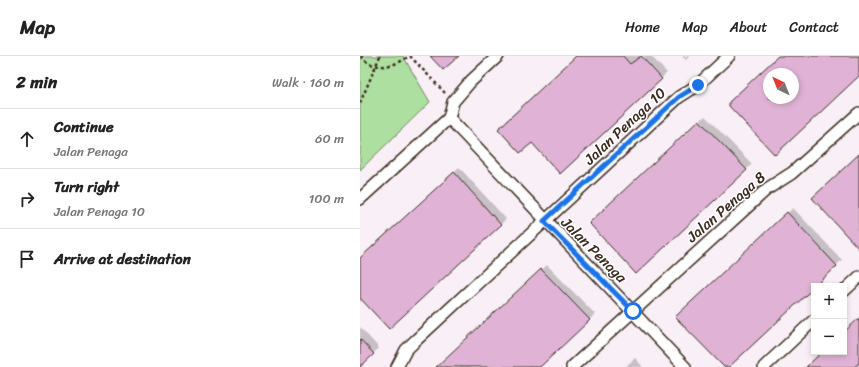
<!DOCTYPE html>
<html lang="en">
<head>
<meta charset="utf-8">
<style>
	:root { --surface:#fff; --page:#f6f6f6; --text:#222; --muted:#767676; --line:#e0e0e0 }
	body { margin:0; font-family:Sriracha,sans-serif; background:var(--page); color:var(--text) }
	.controls { position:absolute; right:12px; bottom:12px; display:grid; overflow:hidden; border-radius:0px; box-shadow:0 2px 6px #0003 }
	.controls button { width:36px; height:36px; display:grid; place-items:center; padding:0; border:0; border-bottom:1px solid var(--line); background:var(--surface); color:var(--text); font:20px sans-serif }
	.compass { position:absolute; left:403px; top:12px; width:36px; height:36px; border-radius:50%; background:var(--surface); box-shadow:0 2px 6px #0003; rotate:317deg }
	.stop { position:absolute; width:12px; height:12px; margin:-9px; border:3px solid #1a73e8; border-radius:50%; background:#fff }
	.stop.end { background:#1a73e8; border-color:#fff; box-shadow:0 1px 4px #0008 }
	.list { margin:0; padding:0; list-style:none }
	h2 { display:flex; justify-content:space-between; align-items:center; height:52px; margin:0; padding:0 16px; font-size:17px }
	h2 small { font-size:13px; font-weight:400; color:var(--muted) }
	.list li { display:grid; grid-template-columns:26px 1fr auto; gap:12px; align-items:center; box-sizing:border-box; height:60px; padding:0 16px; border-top:1px solid var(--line) }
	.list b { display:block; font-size:15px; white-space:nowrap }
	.list p { margin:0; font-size:13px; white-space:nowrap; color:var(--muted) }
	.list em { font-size:13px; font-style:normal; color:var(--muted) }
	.icon { flex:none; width:22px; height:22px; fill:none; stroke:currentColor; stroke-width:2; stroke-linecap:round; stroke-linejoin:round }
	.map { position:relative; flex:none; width:499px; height:311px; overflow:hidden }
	header { display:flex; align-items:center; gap:24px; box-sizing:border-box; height:56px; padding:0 20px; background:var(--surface); border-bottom:1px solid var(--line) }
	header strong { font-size:19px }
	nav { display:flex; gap:22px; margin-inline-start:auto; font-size:14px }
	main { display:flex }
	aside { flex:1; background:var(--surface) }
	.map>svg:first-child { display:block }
	.green { fill:#addfa0; stroke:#74845f }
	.shadow { fill:#0003 }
	.building { fill:#e0b3d6; stroke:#3b2a1e; fill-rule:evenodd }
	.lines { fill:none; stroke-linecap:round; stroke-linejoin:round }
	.minor-casing { stroke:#3b2a1e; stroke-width:14 }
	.path { stroke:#3b2a1e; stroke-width:2.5; stroke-dasharray:3 3; stroke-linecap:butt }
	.minor { stroke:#fff; stroke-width:11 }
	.route { stroke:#1a73e8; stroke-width:5 }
	.labels { text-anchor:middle; stroke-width:3; stroke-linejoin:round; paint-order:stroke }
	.street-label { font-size:15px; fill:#3b2a1e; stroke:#fff }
</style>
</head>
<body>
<header>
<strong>Map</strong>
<nav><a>Home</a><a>Map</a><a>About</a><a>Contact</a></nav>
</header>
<main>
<aside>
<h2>2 min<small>Walk · 160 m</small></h2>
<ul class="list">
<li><svg class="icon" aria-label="ahead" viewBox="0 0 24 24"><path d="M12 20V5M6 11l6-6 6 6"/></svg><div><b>Continue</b><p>Jalan Penaga</p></div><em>60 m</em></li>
<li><svg class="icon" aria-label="right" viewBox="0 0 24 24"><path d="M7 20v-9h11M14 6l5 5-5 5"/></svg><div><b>Turn right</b><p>Jalan Penaga 10</p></div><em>100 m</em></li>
<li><svg class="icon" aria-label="arrive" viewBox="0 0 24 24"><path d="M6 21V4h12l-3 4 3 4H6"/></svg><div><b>Arrive at destination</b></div></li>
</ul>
</aside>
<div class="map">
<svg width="499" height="311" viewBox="0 0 499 311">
	<rect width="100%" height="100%" fill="#f9f0f7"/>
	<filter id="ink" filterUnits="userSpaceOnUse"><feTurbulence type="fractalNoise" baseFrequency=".025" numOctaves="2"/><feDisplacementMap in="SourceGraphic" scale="8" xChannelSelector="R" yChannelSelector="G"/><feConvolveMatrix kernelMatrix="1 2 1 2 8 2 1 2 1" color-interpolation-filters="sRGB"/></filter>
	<g filter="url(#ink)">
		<path class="green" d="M0,0h43l27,46 -70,68z"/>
		<g class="shadow">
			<path d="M217,0h74l16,17 -107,99z"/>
			<path d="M322,0h8l-4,4z"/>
			<path d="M345,60l47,48 -116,109 -40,-55z"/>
			<path d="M99,111l47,52 -6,6 -140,77v-42z"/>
			<path d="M433,152l49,52 -114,107h-3l-43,-56z"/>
			<path d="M187,209l48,49 -5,5 -51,48h-102z"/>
			<path d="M499,263v48h-52l16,-15h21v-19z"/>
			<path d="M0,271l19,21 -19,18z"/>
			<path d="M275,302l8,9h-18z"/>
		</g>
		<g class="building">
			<path d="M70,0h29l-16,14z"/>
			<path d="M216,0h47l7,8 11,-8 21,23 -102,95 -28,-31 -12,10 -22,-24z"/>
			<path d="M418,0h81v20l-84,79 -46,-49v-4zM409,18h24v24h-24z"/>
			<path d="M339,64l48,50 -111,104 -47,-51z"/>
			<path d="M499,98v95l-47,-51z"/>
			<path d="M94,116l47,53 -112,104 -29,-31v-40z"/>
			<path d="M427,156l50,54 -108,101h-5l-49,-50z"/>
			<path d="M181,213l49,51 -50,47h-104z"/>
			<path d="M499,262v45l-5,4h-48l16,-15h22v-20z"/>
			<path d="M0,283l14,15 -14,13z"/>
		</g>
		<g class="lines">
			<defs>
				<g id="minor">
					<path d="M89,62l236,249"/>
					<path d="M89,62l4,-16 18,-21 27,-25"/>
					<path d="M0,143l89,-81"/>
					<path d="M484,235l15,-14"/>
					<path d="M37,311l9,-17 9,-9 264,-244 19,-12 31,-29"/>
					<path d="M212,311l195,-178 25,-16 67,-60"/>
					<path d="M404,311l50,-47"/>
				</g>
			</defs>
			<use href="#minor" class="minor-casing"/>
			<g class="path">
				<path d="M1,0c12,16 34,11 48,0"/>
				<path d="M50,0l35,37"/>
				<path d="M0,47l20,-47"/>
			</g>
			<use href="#minor" class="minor"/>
		</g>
	</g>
	<g class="lines" filter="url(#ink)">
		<path class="route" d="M273,255l-89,-90 135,-124 19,-12"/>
	</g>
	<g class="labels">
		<g class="street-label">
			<text transform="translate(265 70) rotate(-43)" y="5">Jalan Penaga 10</text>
			<text transform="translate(366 151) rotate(-41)" y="5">Jalan Penaga 8</text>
			<text transform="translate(234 194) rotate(45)" y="5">Jalan Penaga</text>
		</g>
	</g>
</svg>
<div class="controls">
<button>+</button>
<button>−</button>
</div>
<svg class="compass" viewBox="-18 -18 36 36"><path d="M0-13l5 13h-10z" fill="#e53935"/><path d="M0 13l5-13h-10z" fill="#767676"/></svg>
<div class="stop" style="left:273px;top:255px"></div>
<div class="stop end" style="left:338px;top:29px"></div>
</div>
</main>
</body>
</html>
